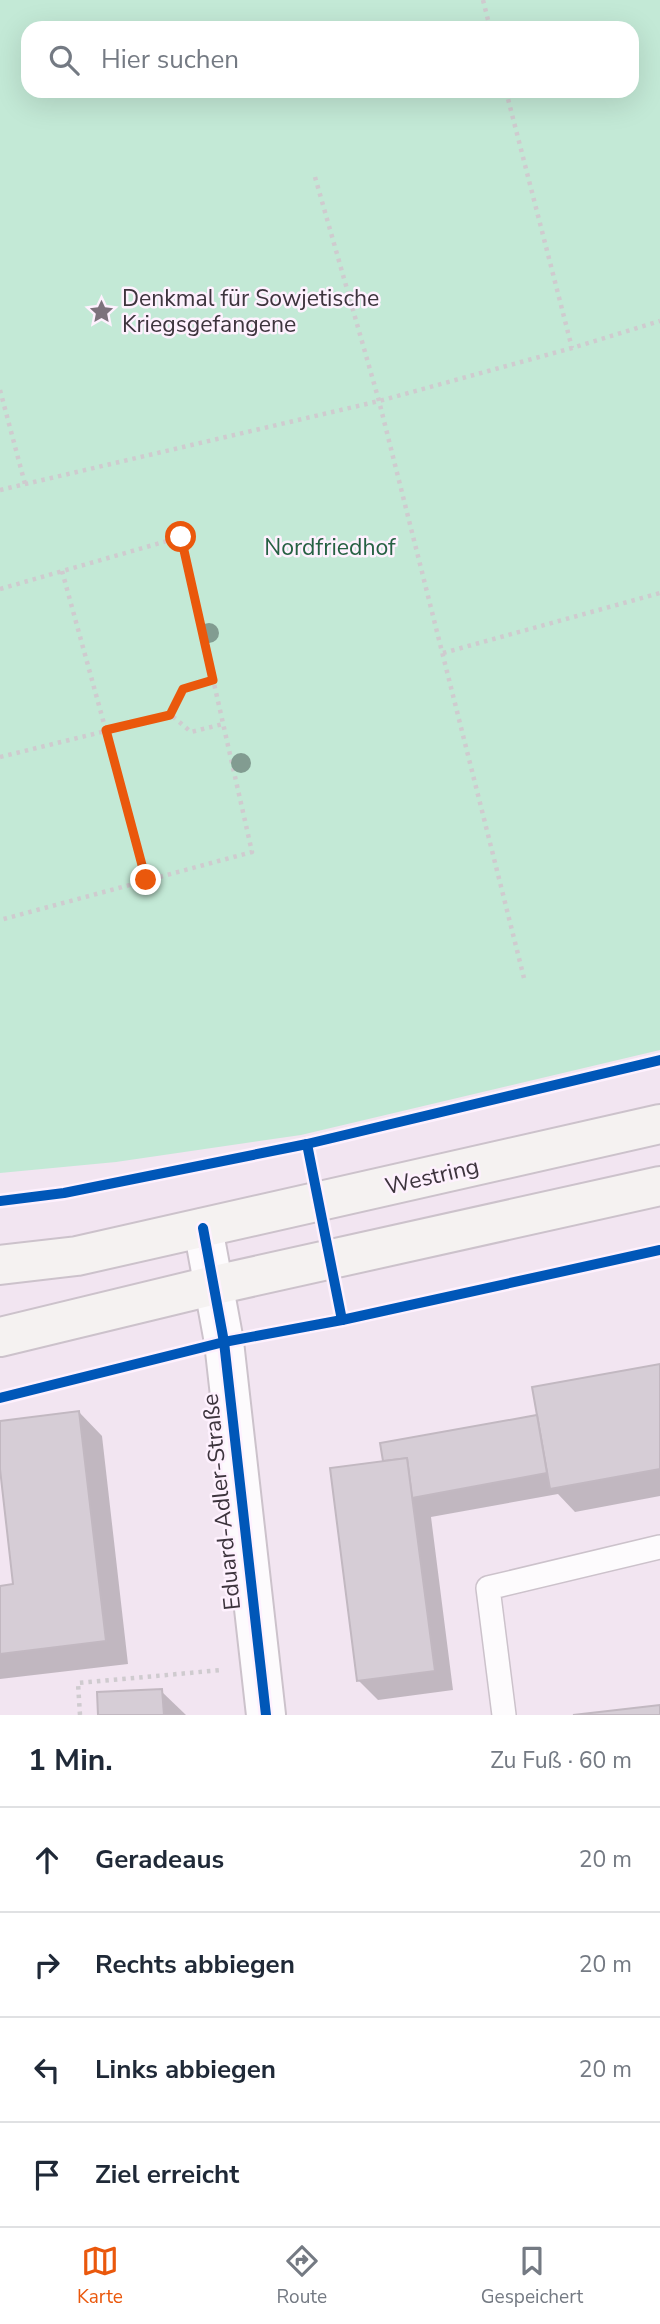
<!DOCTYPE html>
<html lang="de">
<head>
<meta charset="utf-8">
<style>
	:root { --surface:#fff; --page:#f2f2f3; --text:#1f2937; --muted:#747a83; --line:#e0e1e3; --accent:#ea580c }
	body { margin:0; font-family:"Nunito Sans",sans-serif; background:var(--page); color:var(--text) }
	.stop { position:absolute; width:21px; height:21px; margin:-16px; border:5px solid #ea580c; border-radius:50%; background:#fff }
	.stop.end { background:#ea580c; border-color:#fff; box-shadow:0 2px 7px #0008 }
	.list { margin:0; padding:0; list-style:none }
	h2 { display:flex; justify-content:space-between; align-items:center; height:91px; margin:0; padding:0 28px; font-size:30px }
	h2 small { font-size:23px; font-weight:400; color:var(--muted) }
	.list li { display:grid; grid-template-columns:46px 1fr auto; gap:21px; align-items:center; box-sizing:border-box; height:105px; padding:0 28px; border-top:2px solid var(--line) }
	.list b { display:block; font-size:26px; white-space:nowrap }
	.list em { font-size:23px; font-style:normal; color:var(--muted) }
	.icon { flex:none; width:38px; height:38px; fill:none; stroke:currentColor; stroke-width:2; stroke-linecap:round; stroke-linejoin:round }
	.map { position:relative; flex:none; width:660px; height:1715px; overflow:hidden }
	.search { position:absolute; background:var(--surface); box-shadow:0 7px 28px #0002; left:21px; right:21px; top:21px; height:77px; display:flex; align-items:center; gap:18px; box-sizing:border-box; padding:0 24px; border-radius:21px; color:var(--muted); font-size:26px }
	.sheet { height:511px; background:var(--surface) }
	nav { display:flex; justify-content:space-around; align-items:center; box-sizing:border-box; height:98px; border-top:2px solid var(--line); background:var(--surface); font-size:19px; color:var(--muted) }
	nav a { display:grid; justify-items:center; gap:4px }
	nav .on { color:var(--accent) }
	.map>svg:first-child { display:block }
	.green { fill:#c3e9d6; fill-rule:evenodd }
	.shadow { fill:#0003 }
	.building { fill:#d6cdd6; stroke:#c2b8c1; stroke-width:2 }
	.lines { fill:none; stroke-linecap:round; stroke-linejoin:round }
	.lane-casing { stroke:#ccc2cb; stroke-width:26 }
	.street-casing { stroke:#ccc2cb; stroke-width:42 }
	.secondary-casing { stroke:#ccc2cb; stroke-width:42 }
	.path { stroke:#cfcbcf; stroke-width:4.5; stroke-dasharray:3.5 5; stroke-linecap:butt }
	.lane { stroke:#fdfbfd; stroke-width:23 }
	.street { stroke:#fdfbfd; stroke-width:38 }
	.secondary { stroke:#f5f2f1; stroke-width:38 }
	.cycleway-casing { stroke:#fef1fe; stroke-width:15 }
	.cycleway { stroke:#0057b8; stroke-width:10 }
	.tree { fill:#829c91 }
	.route { stroke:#ea580c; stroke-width:9 }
	.labels { text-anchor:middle; stroke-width:5; stroke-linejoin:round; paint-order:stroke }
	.poi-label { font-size:23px; fill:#3d343d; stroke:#fef1fe; text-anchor:start }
	.park-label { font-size:23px; fill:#266143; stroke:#fef1fe }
	.street-label { font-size:23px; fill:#3d343d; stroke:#fef1fe }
</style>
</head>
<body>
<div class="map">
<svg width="660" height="1715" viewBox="0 0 660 1715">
	<rect width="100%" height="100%" fill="#f2e5f1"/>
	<path class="green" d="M0,0h660v1050l-359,85 -185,27 -116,11zM632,28v63h-604v-63z"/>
	<g class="shadow">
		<path d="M660,1366v130l-85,16 -17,-18 -127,23 22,173 -75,10 -20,-20 27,-218 -3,-17 154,-28z"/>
		<path d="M79,1412l23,24 26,228 -128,15v-92l15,-1 -15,-132v-32z"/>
		<path d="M161,1691l25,24h-86z"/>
	</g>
	<g class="building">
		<path d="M660,1364v105l-110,20 -18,-102z"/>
		<path d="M79,1411l27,230 -106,13v-68l13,-2 -13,-115v-48z"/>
		<path d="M537,1415l10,58 -135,25 -5,-40 -24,3 -3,-18z"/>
		<path d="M407,1458l28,213 -78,10 -27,-213z"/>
		<path d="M162,1689l2,26h-66l-1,-23z"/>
		<path d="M660,1705v10h-87z"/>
	</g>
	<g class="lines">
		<defs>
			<path id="lane" d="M504,1715l-16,-127 172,-41"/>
			<path id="street" d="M203,1228l21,114 42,373"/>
			<g id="secondary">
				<path d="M0,1265l77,-9 583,-132"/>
				<path d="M0,1337l215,-52 445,-99"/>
			</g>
		</defs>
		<use href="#lane" class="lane-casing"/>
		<use href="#street" class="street-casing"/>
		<use href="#secondary" class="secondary-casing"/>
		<g class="path">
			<path d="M483,0l7,28"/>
			<path d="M506,91l66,257"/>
			<path d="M315,177l64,224 145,577"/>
			<path d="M0,390l25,94"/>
			<path d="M0,490l379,-89 193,-53 88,-27"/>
			<path d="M62,571l85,309"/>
			<path d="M0,589l181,-52 71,315 -252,68"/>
			<path d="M443,653l217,-60"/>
			<path d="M171,715l12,-26 30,-9"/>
			<path d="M0,757l171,-42 20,17 32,-8"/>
			<path d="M80,1715l-2,-32 144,-13"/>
		</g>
		<use href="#lane" class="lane"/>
		<use href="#street" class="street"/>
		<use href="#secondary" class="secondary"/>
		<defs>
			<g id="cycleway">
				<path d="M307,1144l35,176"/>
				<path d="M0,1201l64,-8 243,-49 353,-84"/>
				<path d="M203,1228l21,114 42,373"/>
				<path d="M0,1398l224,-56 118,-22 318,-70"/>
			</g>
		</defs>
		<use href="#cycleway" class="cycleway-casing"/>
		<use href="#cycleway" class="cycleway"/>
	</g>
	<g class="tree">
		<circle cx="209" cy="633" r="10"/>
		<circle cx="241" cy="763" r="10"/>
	</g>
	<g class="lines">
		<path class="route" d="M146,880l-40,-150 64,-15 13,-26 30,-9 -32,-143"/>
	</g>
	<defs>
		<symbol id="sight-bare" viewBox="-9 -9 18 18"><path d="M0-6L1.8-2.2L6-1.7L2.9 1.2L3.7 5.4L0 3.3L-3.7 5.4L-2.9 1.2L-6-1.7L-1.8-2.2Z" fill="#7c727c" stroke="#fef1fe" stroke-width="2.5" paint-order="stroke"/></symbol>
	</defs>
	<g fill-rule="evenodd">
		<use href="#sight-bare" x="84" y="294" width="35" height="35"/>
	</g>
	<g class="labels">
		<g class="poi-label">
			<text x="122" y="306">Denkmal für Sowjetische<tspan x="122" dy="26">Kriegsgefangene</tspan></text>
		</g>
		<g class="park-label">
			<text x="330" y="555">Nordfriedhof</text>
		</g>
		<g class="street-label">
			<text transform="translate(432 1176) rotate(-13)" y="8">Westring</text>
			<text transform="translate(221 1502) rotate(-96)" y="8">Eduard-Adler-Straße</text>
		</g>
	</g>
</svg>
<div class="stop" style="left:181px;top:537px"></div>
<div class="stop end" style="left:146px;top:880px"></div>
<div class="search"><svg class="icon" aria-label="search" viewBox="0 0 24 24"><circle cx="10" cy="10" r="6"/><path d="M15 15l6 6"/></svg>Hier suchen</div>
</div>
<section class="sheet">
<h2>1 Min.<small>Zu Fuß · 60 m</small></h2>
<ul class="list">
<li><svg class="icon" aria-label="ahead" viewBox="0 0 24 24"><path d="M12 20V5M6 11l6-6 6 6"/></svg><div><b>Geradeaus</b></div><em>20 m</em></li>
<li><svg class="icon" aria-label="right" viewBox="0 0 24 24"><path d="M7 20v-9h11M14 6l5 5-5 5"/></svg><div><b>Rechts abbiegen</b></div><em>20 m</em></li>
<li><svg class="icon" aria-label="left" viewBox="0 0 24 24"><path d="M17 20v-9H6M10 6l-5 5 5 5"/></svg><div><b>Links abbiegen</b></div><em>20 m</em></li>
<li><svg class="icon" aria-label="arrive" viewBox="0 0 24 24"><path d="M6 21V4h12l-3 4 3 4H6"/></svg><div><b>Ziel erreicht</b></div></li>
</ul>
</section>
<nav>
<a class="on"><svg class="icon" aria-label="map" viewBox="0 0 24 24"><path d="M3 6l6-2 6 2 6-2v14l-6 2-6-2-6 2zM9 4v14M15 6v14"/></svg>Karte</a>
<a><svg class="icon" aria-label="directions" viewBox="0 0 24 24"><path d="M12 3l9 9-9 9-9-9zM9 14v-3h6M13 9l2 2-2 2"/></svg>Route</a>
<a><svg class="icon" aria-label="saved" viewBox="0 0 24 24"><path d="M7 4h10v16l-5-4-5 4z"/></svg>Gespeichert</a>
</nav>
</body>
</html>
